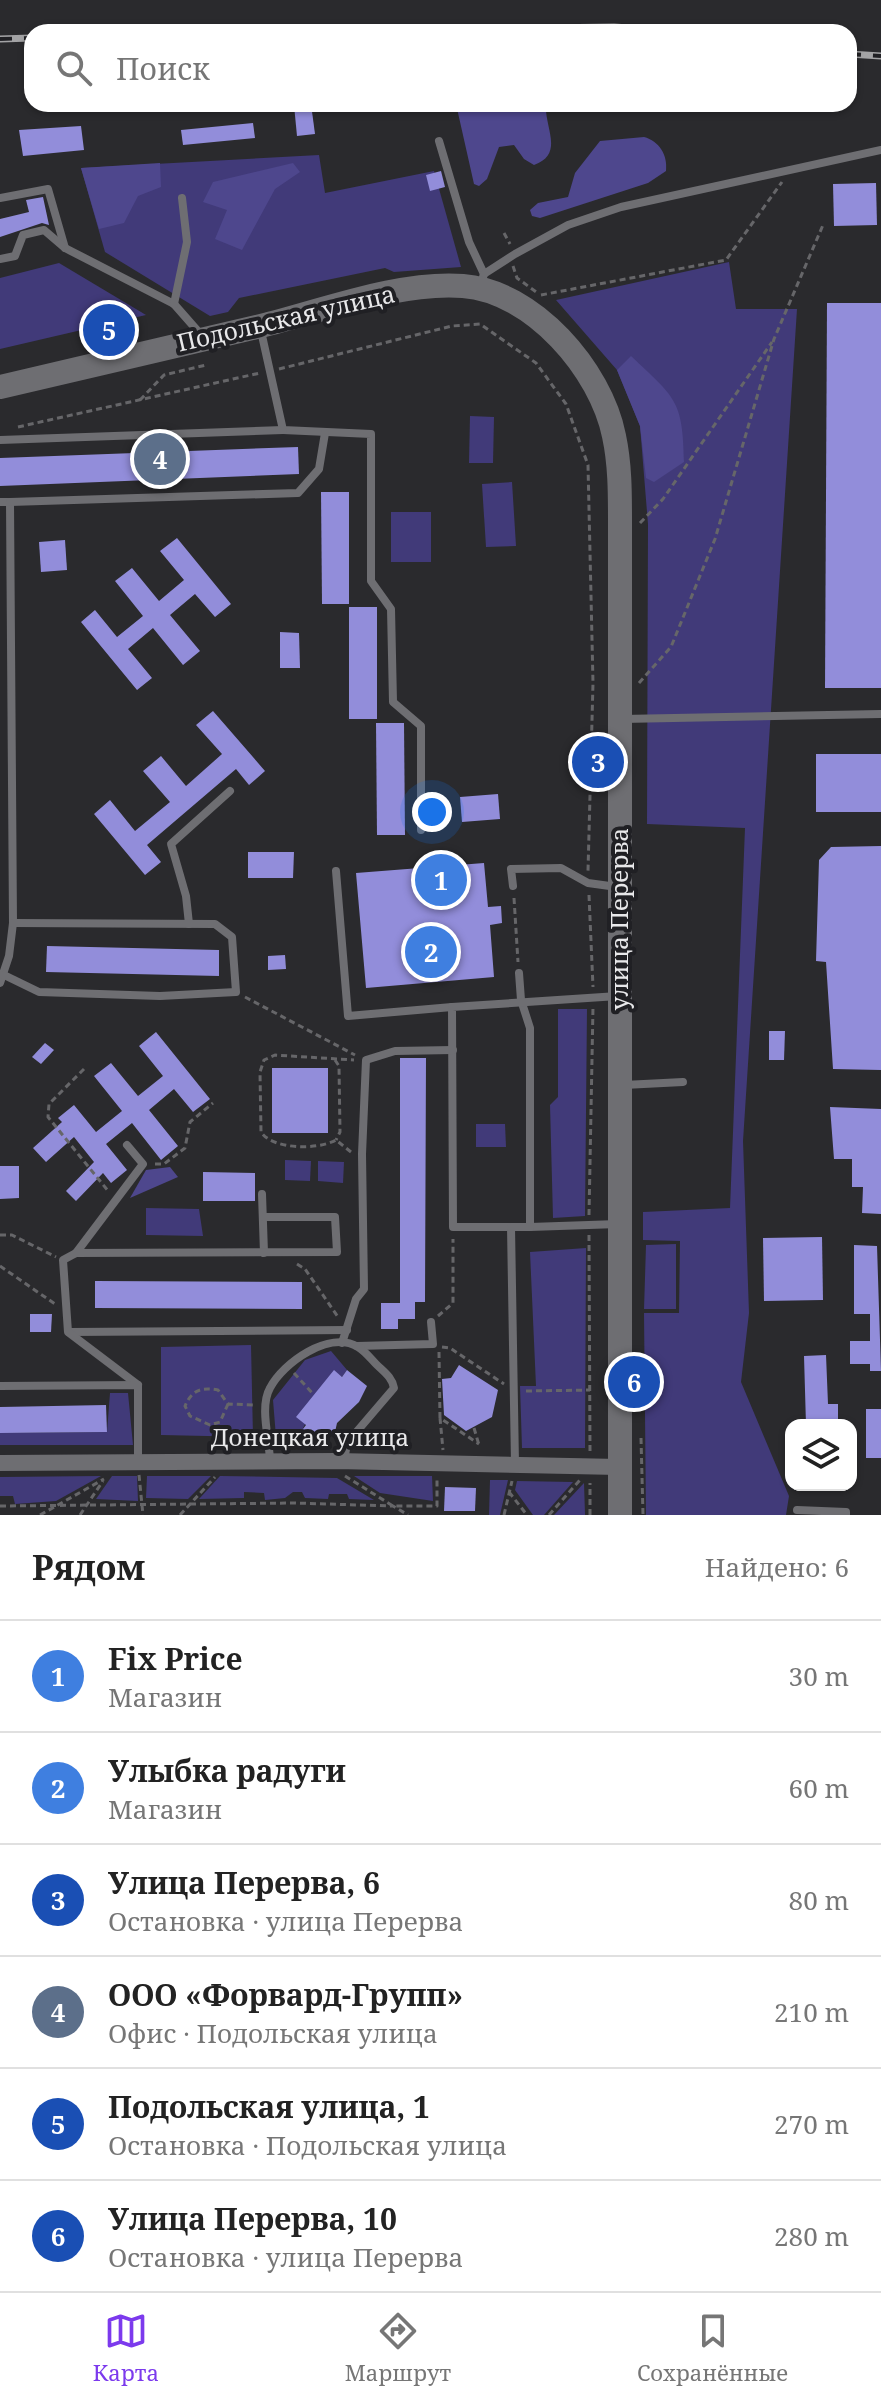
<!DOCTYPE html>
<html lang="ru">
<head>
<meta charset="utf-8">
<style>
	:root { --surface:#fff; --page:#f6f6f6; --text:#222; --muted:#767676; --line:#e0e0e0; --accent:#7c3aed }
	body { margin:0; font-family:"Noto Serif",serif; background:var(--page); color:var(--text) }
	.controls { position:absolute; right:24px; bottom:24px; display:grid; overflow:hidden; border-radius:16px; box-shadow:0 2px 6px #0004 }
	.controls button { width:72px; height:72px; display:grid; place-items:center; padding:0; border:0; border-bottom:2px solid var(--line); background:var(--surface); color:var(--text); font:40px sans-serif }
	.you { position:absolute; left:432px; top:812px; width:28px; height:28px; margin:-20px; border:6px solid #fff; border-radius:50%; background:#1a73e8; box-shadow:0 0 0 12px #1a73e833 }
	.badge { display:grid; place-items:center; width:52px; height:52px; border-radius:50%; background:var(--accent); color:#fff; font-size:26px; font-weight:700 }
	.pin { position:absolute; translate:-50% -50%; border:4px solid #fff; box-shadow:0 2px 8px #0006 }
	.list { margin:0; padding:0; list-style:none }
	h2 { display:flex; justify-content:space-between; align-items:center; height:104px; margin:0; padding:0 32px; font-size:34px }
	h2 small { font-size:26px; font-weight:400; color:var(--muted) }
	.list li { display:grid; grid-template-columns:52px 1fr auto; gap:24px; align-items:center; box-sizing:border-box; height:112px; padding:0 32px; border-top:2px solid var(--line) }
	.list b { display:block; font-size:30px; white-space:nowrap }
	.list p { margin:0; font-size:26px; white-space:nowrap; color:var(--muted) }
	.list em { font-size:26px; font-style:normal; color:var(--muted) }
	.icon { flex:none; width:44px; height:44px; fill:none; stroke:currentColor; stroke-width:2; stroke-linecap:round; stroke-linejoin:round }
	.map { position:relative; flex:none; width:881px; height:1515px; overflow:hidden }
	.search { position:absolute; background:var(--surface); box-shadow:0 2px 6px #0004; left:24px; right:24px; top:24px; height:88px; display:flex; align-items:center; gap:20px; box-sizing:border-box; padding:0 28px; border-radius:24px; color:var(--muted); font-size:30px }
	.sheet { height:776px; background:var(--surface) }
	nav { display:flex; justify-content:space-around; align-items:center; box-sizing:border-box; height:112px; border-top:2px solid var(--line); background:var(--surface); font-size:22px; color:var(--muted) }
	nav a { display:grid; justify-items:center; gap:4px }
	nav .on { color:var(--accent) }
	.map>svg:first-child { display:block }
	.green { fill:#413a79 }
	.forest { fill:#4e478d }
	.building { fill:#928dda }
	.lines { fill:none; stroke-linecap:round; stroke-linejoin:round }
	.path { stroke:#666669; stroke-width:3; stroke-dasharray:6 4; stroke-linecap:butt }
	.lane { stroke:#6e6e72; stroke-width:8 }
	.street { stroke:#6e6e72; stroke-width:16 }
	.secondary { stroke:#6e6e72; stroke-width:24 }
	.rail-casing { stroke:#a3a3a5; stroke-width:7 }
	.rail { stroke:#202024; stroke-width:4; stroke-dasharray:12; stroke-linecap:butt }
	.labels { text-anchor:middle; stroke-width:8; stroke-linejoin:round; paint-order:stroke }
	.street-label { font-size:24px; fill:#e8e8ea; stroke:#202024 }
</style>
</head>
<body>
<div class="map">
<svg width="881" height="1515" viewBox="0 0 881 1515">
	<rect width="100%" height="100%" fill="#2a2a2d"/>
	<g class="green">
		<path d="M319,155l6,38 109,-22 27,96 -67,5 -9,-4 -146,30 -11,14 -18,4 -105,-64 -24,-84z"/>
		<path d="M729,262l7,47h61l-54,832 6,172 -8,69 48,114 -3,19h-140l-2,-202h35l1,-72 -37,-1v-28l87,-4 15,-380 -98,-4 1,-300 -8,-98 -23,-56 -61,-70z"/>
		<path d="M59,263l87,52 -146,34v-71z"/>
		<path d="M470,416l24,1 -1,46h-24z"/>
		<path d="M512,482l4,64 -30,1 -4,-63z"/>
		<rect x="391" y="512" width="40" height="50"/>
		<path d="M558,1009h29l-2,207 -32,2 -3,-113 8,-8z"/>
		<path d="M476,1124h29l1,23h-30z"/>
		<path d="M285,1160l26,1 -1,20 -25,-1z"/>
		<path d="M318,1161l26,1 -1,21 -25,-2z"/>
		<path d="M146,1208l53,1 4,27 -57,-1z"/>
		<path d="M676,1244v65h-32l2,-64z"/>
		<path d="M586,1248l-1,200h-63l-2,-62h16l-6,-134z"/>
		<path d="M251,1345l2,92 -92,-2v-88z"/>
		<path d="M331,1351l16,19 -5,7 -8,-6 -31,57 18,15h-40l-5,-6 -3,-37 32,-40z"/>
		<path d="M110,1393h18l5,52h-133v-12l107,-1z"/>
		<path d="M101,1476l-45,25 -41,3 -2,-8h-13v-19z"/>
		<path d="M112,1476h25l1,25 -42,-2z"/>
		<path d="M147,1476h64l-23,23 -42,-1z"/>
		<path d="M220,1476l117,2 37,22 -25,-1 -2,-5h-18l-1,5 -23,-1 -3,-6h-9l-8,6 -20,2 -1,-7 -20,-1v6l-45,1z"/>
		<path d="M354,1476h78l1,25 -53,-8z"/>
		<path d="M490,1480h18l-8,35h-11z"/>
		<path d="M517,1481l56,1 -29,33h-11l-18,-25z"/>
		<path d="M584,1483l1,32h-31z"/>
	</g>
	<g class="forest">
		<path d="M456,104h90c-2,23 19,50 -12,61l-10,-6 -10,-14 -15,2 -12,32 -8,7 -5,-2z"/>
		<path d="M644,137c15,4 24,18 22,34l-18,12 -108,35 -8,-2 -2,-6 8,-7 30,-6 7,-24 25,-32z"/>
		<path d="M160,163l1,24 -23,9 -14,27 -25,6 -18,-61z"/>
		<path d="M293,163l7,9 -25,17 -33,61 -27,-11 12,-29 -24,-8 10,-20z"/>
		<path d="M631,356c44,42 52,43 53,106l-30,20 -8,-4 -6,-52 -23,-56z"/>
		<path d="M170,1167l8,10 -48,21 16,-28z"/>
	</g>
	<g class="building">
		<path d="M311,104l4,30 -18,2 -3,-31z"/>
		<path d="M253,123l2,15 -72,7 -2,-15z"/>
		<path d="M81,126l3,24 -61,6 -4,-26z"/>
		<path d="M441,171l4,16 -15,4 -4,-16z"/>
		<path d="M876,183l1,42 -43,1 -1,-42z"/>
		<path d="M43,197l6,28 -7,-2 -42,14v-18l29,-7 -3,-12z"/>
		<path d="M827,303h54v385h-56z"/>
		<path d="M298,447l1,27 -299,12v-28z"/>
		<path d="M321,492h28v112h-27z"/>
		<path d="M177,538l54,66 -16,13 -20,-23 -25,21 30,36 -17,14 -30,-37 -25,21 24,29 -15,12 -56,-68 14,-12 22,27 26,-21 -28,-35 17,-13 27,33 25,-21 -24,-29z"/>
		<path d="M65,540l2,30 -26,2 -2,-30z"/>
		<rect x="349" y="607" width="28" height="112"/>
		<path d="M280,632l19,1 1,35h-20z"/>
		<path d="M213,711l52,60 -16,14 -13,-16 -89,76 14,17 -16,13 -51,-61 16,-14 25,31 35,-29 -27,-31 18,-15 25,30 36,-32 -26,-29z"/>
		<path d="M376,723h28l1,112h-28z"/>
		<rect x="816" y="754" width="65" height="58"/>
		<path d="M498,794l2,25 -38,3 -2,-25z"/>
		<path d="M881,846v224l-48,-1 -7,-107 -10,-1 3,-101 12,-13z"/>
		<path d="M248,852h46l-1,26h-45z"/>
		<path d="M484,863l4,44 13,-1 1,17 -12,2 4,52 -128,11 -10,-115z"/>
		<path d="M47,946l172,4v26l-173,-4z"/>
		<path d="M285,955l1,14 -18,1v-14z"/>
		<path d="M769,1031h16l-1,29h-15z"/>
		<path d="M156,1032l54,67 -17,13 -19,-23 -25,21 29,36 -17,14 -29,-37 -26,21 21,26 -16,13 -8,-10 -27,28 -10,-10 28,-29 -20,-25 -28,25 -13,-14 29,-26 -4,-4 16,-13 22,27 26,-21 -28,-35 17,-13 27,33 25,-20 -24,-30z"/>
		<path d="M45,1043l9,7 -13,14 -9,-7z"/>
		<path d="M400,1058h26l-1,244h-10v17h-17v10h-17v-26h19z"/>
		<rect x="272" y="1068" width="56" height="65"/>
		<path d="M830,1107l51,2v105l-19,-1 1,-26h-11v-28h-18z"/>
		<path d="M0,1166h19v32l-19,1z"/>
		<path d="M203,1172l52,1v28h-52z"/>
		<path d="M822,1237l1,63 -59,1 -1,-63z"/>
		<path d="M854,1245l23,1 4,125h-11v-7h-20v-23h20v-27h-16z"/>
		<path d="M95,1281l207,1v27l-207,-1z"/>
		<path d="M30,1314h22l-1,18h-21z"/>
		<path d="M826,1355l2,49h10v21h-32l-2,-69z"/>
		<path d="M459,1365l39,25 -6,27 -26,14 -22,-16 -2,-36 9,-1z"/>
		<path d="M334,1370l8,7 5,-7 20,16 -8,16 -22,21 -2,9 -14,11 -18,-14 3,-4 -10,-8z"/>
		<path d="M106,1405l1,27 -107,1v-26z"/>
		<rect x="866" y="1409" width="15" height="49"/>
		<path d="M445,1487l31,1 -1,23h-31z"/>
	</g>
	<g class="lines">
		<g class="path">
			<path d="M504,233l6,11"/>
			<path d="M513,266l4,12 22,16"/>
			<path d="M541,295l185,-35 56,-78"/>
			<path d="M279,369l173,-43 28,-2 56,39 30,41 22,61 5,218 -5,188"/>
			<path d="M140,400l24,-25 42,-10"/>
			<path d="M18,427l242,-54"/>
			<path d="M640,523l23,-24 109,-157"/>
			<path d="M639,683l32,-36 44,-108 59,-200 49,-114"/>
			<path d="M589,895l4,92"/>
			<path d="M514,898l4,64"/>
			<path d="M245,997l110,58"/>
			<path d="M335,1060l4,6 1,66 -4,8"/>
			<path d="M84,1069l-35,35 -1,13 61,75"/>
			<path d="M351,1152l-15,-12c-18,10 -63,10 -75,-8l-1,-60 4,-12 11,-5 79,5"/>
			<path d="M155,1164h9l21,-16 5,-26 23,-19"/>
			<path d="M589,1215l4,-208"/>
			<path d="M0,1235h12l44,22"/>
			<path d="M589,1235l1,216"/>
			<path d="M297,1264l8,5 33,48"/>
			<path d="M0,1266l55,38"/>
			<path d="M438,1316l15,-13v-64"/>
			<path d="M442,1347l8,1 54,36"/>
			<path d="M439,1352l1,66 39,26"/>
			<path d="M294,1373l20,22"/>
			<path d="M526,1391l64,-1"/>
			<path d="M228,1404l-8,18 -10,3 -20,-9 -5,-10c7,-16 16,-19 33,-16l10,14 26,1"/>
			<path d="M440,1418l3,32"/>
			<path d="M474,1428l5,17"/>
			<path d="M641,1438l2,77"/>
			<path d="M139,1475l4,40"/>
			<path d="M345,1476l48,30h44v-28"/>
			<path d="M509,1492l18,23"/>
			<path d="M0,1506l294,-3 99,3 15,9"/>
			<path d="M40,1515l64,-36"/>
			<path d="M80,1515l23,-34"/>
			<path d="M180,1515l35,-38"/>
			<path d="M504,1515l8,-34"/>
			<path d="M549,1515l31,-35"/>
			<path d="M590,1515v-32"/>
		</g>
		<g class="lane">
			<path d="M439,141l30,101 15,32"/>
			<path d="M0,198l48,-9 17,59"/>
			<path d="M0,259l15,-3 8,-21 21,-5 21,18 109,56 29,33"/>
			<path d="M480,287l4,-13 31,-20 53,-29 53,-18 260,-57"/>
			<path d="M174,304l13,-62 -5,-44"/>
			<path d="M261,331l22,99 88,4v147l20,28 2,93 28,24v104"/>
			<path d="M0,440l283,-10"/>
			<path d="M0,502h10l3,421 -4,33 -9,27"/>
			<path d="M10,502l288,-9 21,-24 6,-36"/>
			<path d="M622,719l259,-5"/>
			<path d="M336,871l12,145 104,-9"/>
			<path d="M513,886l-2,-17 50,-1 27,15 29,4"/>
			<path d="M189,924l-3,-28 -15,-52 59,-53"/>
			<path d="M519,973l2,27 9,28v199l88,-3"/>
			<path d="M4,975l35,17 121,4 76,-4 -4,-55 -17,-13 -202,-1"/>
			<path d="M624,1085l59,-3"/>
			<path d="M262,1194l2,59"/>
			<path d="M511,1227h-58l-1,-220 166,-11"/>
			<path d="M76,1253l67,-89 -16,-19"/>
			<path d="M69,1332l278,-2"/>
			<path d="M342,1343l14,-44 8,-10 -2,-135 4,-94 29,-9 58,-1"/>
			<path d="M357,1346l76,-2 -2,-22"/>
			<path d="M138,1385l-70,-53 -5,-72 13,-7 261,-1 -2,-35h-72"/>
			<path d="M0,1386l138,-1v77"/>
			<path d="M270,1462c0,-21 -11,-55 0,-74 13,-25 59,-58 88,-41 7,4 13,12 18,17 8,8 16,13 18,24l-47,55 -3,18"/>
			<path d="M515,1464l-4,-237h19"/>
			<path d="M797,1510l49,2v3"/>
		</g>
		<path class="street" d="M0,1463l337,-2 282,6"/>
		<path class="secondary" d="M0,387c87,-21 174,-40 261,-61 61,-15 139,-45 202,-40 70,5 138,84 151,150 6,28 6,56 6,85v994"/>
		<defs>
			<g id="rail">
				<path d="M262,32l352,-5 72,5"/>
				<path d="M0,39l32,-1"/>
				<path d="M849,54l32,2"/>
			</g>
		</defs>
		<use href="#rail" class="rail-casing"/>
		<use href="#rail" class="rail"/>
	</g>
	<g class="labels">
		<g class="street-label">
			<text transform="translate(286 319) rotate(-13)" y="8">Подольская улица</text>
			<text transform="translate(620 919) rotate(-90)" y="8">улица Перерва</text>
			<text x="310" y="1446">Донецкая улица</text>
		</g>
	</g>
</svg>
<div class="controls">
<button><svg class="icon" aria-label="layers" viewBox="0 0 24 24"><path d="M12 4l9 5-9 5-9-5zM3 14l9 5 9-5"/></svg></button>
</div>
<div class="you"></div>
<div class="pin badge" style="left:441px;top:880px;background:#3f7fe0">1</div>
<div class="pin badge" style="left:431px;top:952px;background:#3f7fe0">2</div>
<div class="pin badge" style="left:598px;top:762px;background:#1a4fb4">3</div>
<div class="pin badge" style="left:160px;top:459px;background:#5c6f8a">4</div>
<div class="pin badge" style="left:109px;top:330px;background:#1a4fb4">5</div>
<div class="pin badge" style="left:634px;top:1382px;background:#1a4fb4">6</div>
<div class="search"><svg class="icon" aria-label="search" viewBox="0 0 24 24"><circle cx="10" cy="10" r="6"/><path d="M15 15l6 6"/></svg>Поиск</div>
</div>
<section class="sheet">
<h2>Рядом<small>Найдено: 6</small></h2>
<ul class="list">
<li><span class="badge" style="background:#3f7fe0">1</span><div><b>Fix Price</b><p>Магазин</p></div><em>30 m</em></li>
<li><span class="badge" style="background:#3f7fe0">2</span><div><b>Улыбка радуги</b><p>Магазин</p></div><em>60 m</em></li>
<li><span class="badge" style="background:#1a4fb4">3</span><div><b>Улица Перерва, 6</b><p>Остановка · улица Перерва</p></div><em>80 m</em></li>
<li><span class="badge" style="background:#5c6f8a">4</span><div><b>ООО «Форвард-Групп»</b><p>Офис · Подольская улица</p></div><em>210 m</em></li>
<li><span class="badge" style="background:#1a4fb4">5</span><div><b>Подольская улица, 1</b><p>Остановка · Подольская улица</p></div><em>270 m</em></li>
<li><span class="badge" style="background:#1a4fb4">6</span><div><b>Улица Перерва, 10</b><p>Остановка · улица Перерва</p></div><em>280 m</em></li>
</ul>
</section>
<nav>
<a class="on"><svg class="icon" aria-label="map" viewBox="0 0 24 24"><path d="M3 6l6-2 6 2 6-2v14l-6 2-6-2-6 2zM9 4v14M15 6v14"/></svg>Карта</a>
<a><svg class="icon" aria-label="directions" viewBox="0 0 24 24"><path d="M12 3l9 9-9 9-9-9zM9 14v-3h6M13 9l2 2-2 2"/></svg>Маршрут</a>
<a><svg class="icon" aria-label="saved" viewBox="0 0 24 24"><path d="M7 4h10v16l-5-4-5 4z"/></svg>Сохранённые</a>
</nav>
</body>
</html>
